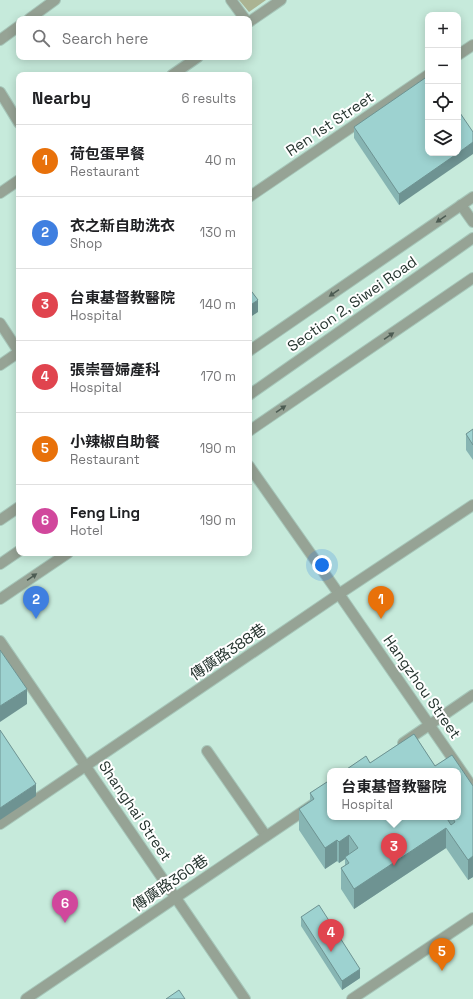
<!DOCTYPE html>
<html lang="en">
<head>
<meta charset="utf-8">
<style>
	:root { --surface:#fff; --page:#f2f2f2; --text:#202124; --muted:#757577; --line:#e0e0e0; --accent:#d93025 }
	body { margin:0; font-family:"Space Grotesk","Noto Sans TC",sans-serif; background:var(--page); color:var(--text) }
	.controls { position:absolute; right:12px; top:12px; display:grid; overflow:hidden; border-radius:8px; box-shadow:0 2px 10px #0003 }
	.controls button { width:36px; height:36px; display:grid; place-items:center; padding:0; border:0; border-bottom:1px solid var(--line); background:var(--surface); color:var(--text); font:20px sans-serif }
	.you { position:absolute; left:322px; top:565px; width:14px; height:14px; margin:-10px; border:3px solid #fff; border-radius:50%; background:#1a73e8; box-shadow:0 0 0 6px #1a73e833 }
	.badge { display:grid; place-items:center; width:26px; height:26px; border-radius:50%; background:var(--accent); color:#fff; font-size:13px; font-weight:700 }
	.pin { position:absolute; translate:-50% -33px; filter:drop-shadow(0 1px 2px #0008) }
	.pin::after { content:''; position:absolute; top:21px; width:14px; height:12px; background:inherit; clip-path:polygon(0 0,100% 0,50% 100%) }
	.popup { position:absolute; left:327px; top:768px; width:134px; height:52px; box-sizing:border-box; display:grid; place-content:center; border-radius:8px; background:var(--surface); filter:drop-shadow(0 1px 3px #0005); font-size:13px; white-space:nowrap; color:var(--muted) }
	.popup b { font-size:15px; color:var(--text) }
	.popup::after { content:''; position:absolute; left:50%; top:100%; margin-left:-8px; border:8px solid transparent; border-top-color:var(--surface) }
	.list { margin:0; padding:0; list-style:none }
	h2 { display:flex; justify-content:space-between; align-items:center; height:52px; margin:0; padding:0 16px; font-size:17px }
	h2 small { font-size:13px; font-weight:400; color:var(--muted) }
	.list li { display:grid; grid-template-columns:26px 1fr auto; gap:12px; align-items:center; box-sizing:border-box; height:72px; padding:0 16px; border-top:1px solid var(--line) }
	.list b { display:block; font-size:15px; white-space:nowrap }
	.list p { margin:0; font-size:13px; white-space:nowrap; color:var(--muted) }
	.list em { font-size:13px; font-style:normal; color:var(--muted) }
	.icon { flex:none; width:22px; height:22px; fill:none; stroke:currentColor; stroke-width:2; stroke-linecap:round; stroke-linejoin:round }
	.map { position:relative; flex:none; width:473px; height:999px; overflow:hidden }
	.search { position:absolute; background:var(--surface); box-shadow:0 2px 10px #0003; left:16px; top:16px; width:236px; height:44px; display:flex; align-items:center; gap:10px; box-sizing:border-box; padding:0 14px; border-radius:8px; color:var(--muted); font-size:15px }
	.panel { position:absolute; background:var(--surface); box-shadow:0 2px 10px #0003; left:16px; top:72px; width:236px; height:484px; border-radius:8px }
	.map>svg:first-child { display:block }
	.green { fill:#abb392 }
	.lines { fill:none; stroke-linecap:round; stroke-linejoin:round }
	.minor-casing { stroke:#a6c6b9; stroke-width:12 }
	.minor { stroke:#96a395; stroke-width:10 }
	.wall { fill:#87b5b3 }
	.shaded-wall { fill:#6e9392 }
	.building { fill:#9dd2d0; stroke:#6e9392 }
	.oneway { fill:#4d5c53 }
	.labels { text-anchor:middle; stroke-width:4; stroke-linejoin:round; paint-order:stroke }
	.street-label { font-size:15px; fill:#26352f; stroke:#fff }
</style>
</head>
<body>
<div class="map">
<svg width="473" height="999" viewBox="0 0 473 999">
	<rect width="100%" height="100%" fill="#c6eadb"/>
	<path class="green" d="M239,0h27l-17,12z"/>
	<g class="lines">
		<defs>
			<g id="minor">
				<path d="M231,0l14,19"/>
				<path d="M29,19l26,-19"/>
				<path d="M249,22l32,-22"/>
				<path d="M0,40l19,-14"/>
				<path d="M458,55l15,-10"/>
				<path d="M172,75l26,-18"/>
				<path d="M0,92l19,31"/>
				<path d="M0,193l19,-13"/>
				<path d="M249,197l179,-122"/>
				<path d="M461,205l12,17"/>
				<path d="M0,323l19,29"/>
				<path d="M249,351l224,-154"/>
				<path d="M0,365l19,-13"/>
				<path d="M249,395l224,-157"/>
				<path d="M249,431l224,-153"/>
				<path d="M249,466l90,128 134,194"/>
				<path d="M0,520l19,-13"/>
				<path d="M0,564l19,-13"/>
				<path d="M0,599l68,-46"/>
				<path d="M0,641l245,358"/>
				<path d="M403,743l70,-48"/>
				<path d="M207,751l59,85"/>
				<path d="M0,824l339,-230 134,-89"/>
				<path d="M26,999l304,-206"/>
				<path d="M352,999l121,-81"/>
			</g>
		</defs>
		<use href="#minor" class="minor-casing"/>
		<use href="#minor" class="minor"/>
	</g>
	<g class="wall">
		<path d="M354,127l119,5 -74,73 -45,-67z"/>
		<path d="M473,429v31l-7,-10v-16z"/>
		<path d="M414,734l21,32 17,-11 21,31v91l-5,3 -22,-32 -92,61 -13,-20v-21l4,-2v-7l-6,4 -2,-2 -12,8 -26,-39v-21l11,-8v-8l20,-13v37h128v-46h-114l22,-15 4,7z"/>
		<path d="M301,917l59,61 -18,12 -41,-64z"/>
	</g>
	<g class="shaded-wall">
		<path d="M473,142v12l-74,51v-11z"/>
		<path d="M258,300v12l-9,6v-12z"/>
		<path d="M27,689v15l-27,18v-16z"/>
		<path d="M36,784v12l-36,24v-12z"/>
		<path d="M446,828v20l-92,61v-20z"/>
		<path d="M349,835v21l-4,1v2l-6,4v-21z"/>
		<path d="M337,840v21l-12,8v-21z"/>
		<path d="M473,856v21l-5,3v-20z"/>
		<path d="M360,969v9l-18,12v-9z"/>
	</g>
	<g class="building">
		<path d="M428,76v77h30l-59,41 -45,-67z"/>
		<path d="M458,110l15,22v10l-15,11z"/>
		<path d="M249,288l9,12 -9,6z"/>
		<path d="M473,429v16l-7,-11z"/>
		<path d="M0,650l27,39 -27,17z"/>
		<path d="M0,730l36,54 -36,24z"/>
		<path d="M414,734l21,32 17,-11 21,31v70l-5,4 -22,-32 -92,61 -13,-21 8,-5 -4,-6 13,-9 -9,-13 -10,7 -2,-2 -12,8 -26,-39 15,-10 -4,-6 20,-13v37h116l5,8 4,-3 -3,-5h6v-46h-114l22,-15 4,7z"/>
		<path d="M319,905l41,64 -18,12 -41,-64z"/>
		<path d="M179,990l6,9h-19z"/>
	</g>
	<defs><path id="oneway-solid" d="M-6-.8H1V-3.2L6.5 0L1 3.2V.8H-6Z"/></defs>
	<g class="oneway">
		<use href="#oneway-solid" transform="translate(441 219) rotate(146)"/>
		<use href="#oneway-solid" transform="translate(334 293) rotate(146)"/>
		<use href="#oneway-solid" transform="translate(389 336) rotate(-34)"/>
		<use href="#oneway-solid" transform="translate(281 409) rotate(-34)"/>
		<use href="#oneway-solid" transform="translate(32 577) rotate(-34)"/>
	</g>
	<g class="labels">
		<g class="street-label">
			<text transform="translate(330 124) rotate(-34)" y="5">Ren 1st Street</text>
			<text transform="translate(352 304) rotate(-35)" y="5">Section 2, Siwei Road</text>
			<text transform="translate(228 652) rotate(-34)" y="5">傳廣路388巷</text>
			<text transform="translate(422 687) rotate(55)" y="5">Hangzhou Street</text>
			<text transform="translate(135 811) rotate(56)" y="5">Shanghai Street</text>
			<text transform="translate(170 883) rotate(-34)" y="5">傳廣路360巷</text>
		</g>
	</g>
</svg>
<div class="controls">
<button>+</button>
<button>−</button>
<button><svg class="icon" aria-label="locate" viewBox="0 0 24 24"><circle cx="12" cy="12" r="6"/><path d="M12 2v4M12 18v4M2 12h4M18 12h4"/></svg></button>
<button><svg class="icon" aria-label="layers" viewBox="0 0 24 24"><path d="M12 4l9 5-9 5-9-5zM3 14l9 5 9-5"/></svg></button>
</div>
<div class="you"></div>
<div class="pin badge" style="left:381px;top:619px;background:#e8710a">1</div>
<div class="pin badge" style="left:36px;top:619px;background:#3f7fe0">2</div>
<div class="pin badge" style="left:394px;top:866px;background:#e0444e">3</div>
<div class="popup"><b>台東基督教醫院</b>Hospital</div>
<div class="pin badge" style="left:331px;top:952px;background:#e0444e">4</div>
<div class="pin badge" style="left:442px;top:971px;background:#e8710a">5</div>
<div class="pin badge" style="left:65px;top:923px;background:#d1479c">6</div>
<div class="search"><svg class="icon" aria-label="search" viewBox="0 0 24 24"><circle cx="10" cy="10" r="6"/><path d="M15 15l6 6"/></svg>Search here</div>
<section class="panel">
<h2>Nearby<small>6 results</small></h2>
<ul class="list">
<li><span class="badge" style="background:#e8710a">1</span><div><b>荷包蛋早餐</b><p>Restaurant</p></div><em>40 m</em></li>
<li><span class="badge" style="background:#3f7fe0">2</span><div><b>衣之新自助洗衣</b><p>Shop</p></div><em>130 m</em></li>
<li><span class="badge" style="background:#e0444e">3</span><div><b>台東基督教醫院</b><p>Hospital</p></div><em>140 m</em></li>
<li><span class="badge" style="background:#e0444e">4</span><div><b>張崇晉婦產科</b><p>Hospital</p></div><em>170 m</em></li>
<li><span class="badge" style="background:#e8710a">5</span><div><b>小辣椒自助餐</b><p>Restaurant</p></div><em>190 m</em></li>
<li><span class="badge" style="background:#d1479c">6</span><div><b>Feng Ling</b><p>Hotel</p></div><em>190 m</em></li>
</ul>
</section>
</div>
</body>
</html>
